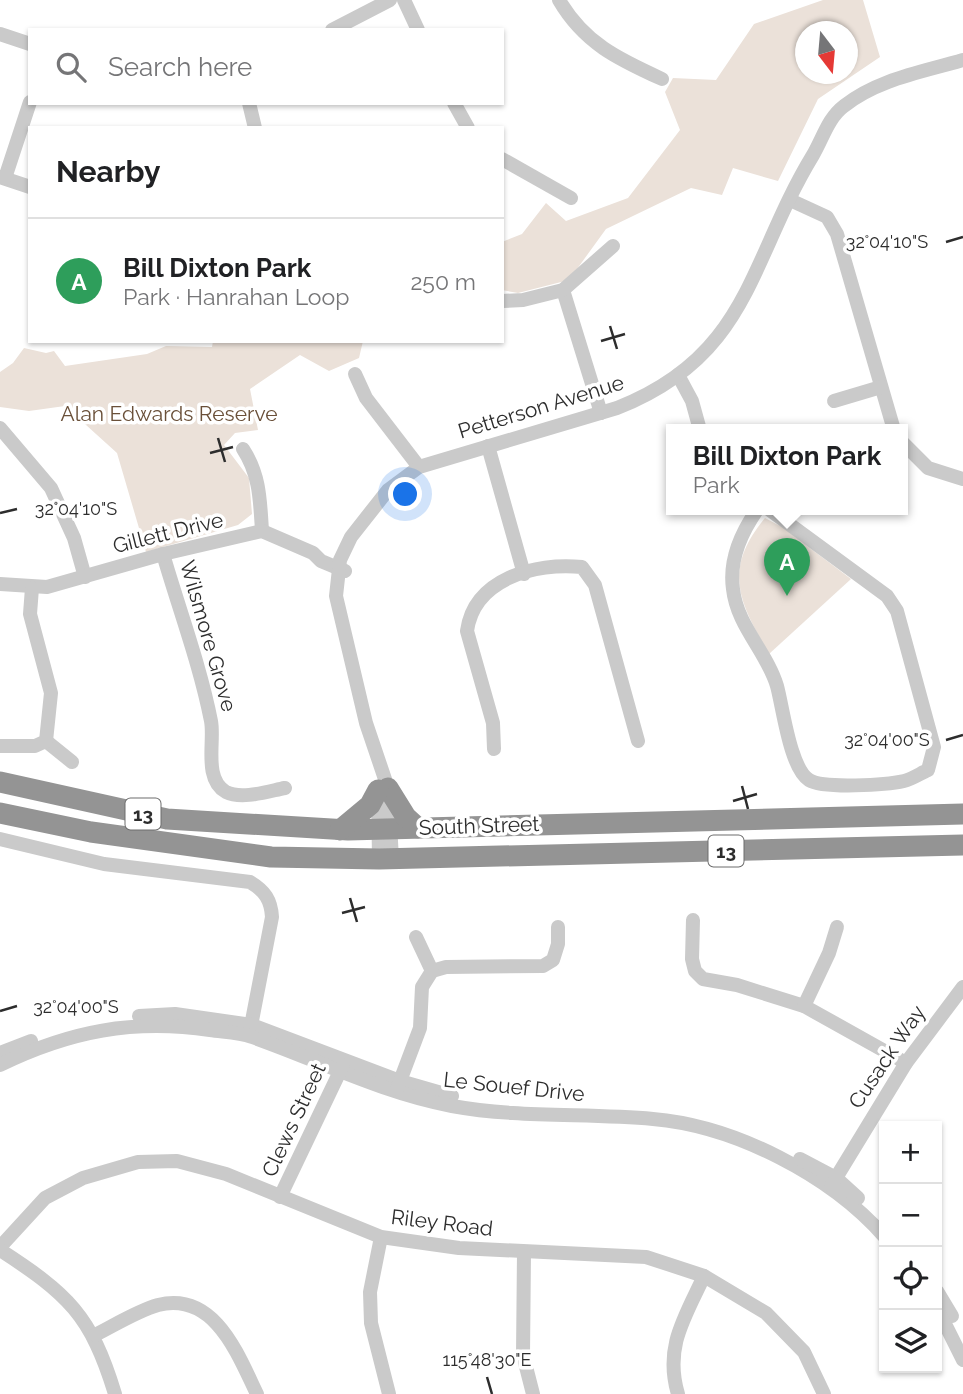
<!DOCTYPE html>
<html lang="en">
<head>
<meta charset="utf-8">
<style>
	:root { --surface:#fff; --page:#f6f6f6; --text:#202124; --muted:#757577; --line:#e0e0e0; --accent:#7c3aed }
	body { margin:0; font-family:Raleway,sans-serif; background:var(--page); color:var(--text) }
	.controls { position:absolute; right:21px; bottom:21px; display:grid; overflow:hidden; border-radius:0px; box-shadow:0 2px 5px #0004 }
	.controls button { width:63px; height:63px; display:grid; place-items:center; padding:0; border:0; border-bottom:2px solid var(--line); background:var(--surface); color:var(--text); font:35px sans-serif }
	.compass { position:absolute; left:795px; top:21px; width:63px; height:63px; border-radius:50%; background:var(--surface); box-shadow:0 2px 5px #0004; rotate:164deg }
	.you { position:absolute; left:406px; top:495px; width:24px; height:24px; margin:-18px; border:5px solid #fff; border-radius:50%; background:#1a73e8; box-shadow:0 0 0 10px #1a73e833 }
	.badge { display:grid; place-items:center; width:46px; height:46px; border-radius:50%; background:var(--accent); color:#fff; font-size:23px; font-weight:700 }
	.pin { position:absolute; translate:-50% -58px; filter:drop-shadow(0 2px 4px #0008) }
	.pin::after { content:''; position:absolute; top:37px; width:24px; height:21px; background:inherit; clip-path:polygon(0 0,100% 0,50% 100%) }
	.popup { position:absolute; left:666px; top:424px; width:242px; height:91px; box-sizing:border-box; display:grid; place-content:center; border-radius:0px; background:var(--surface); filter:drop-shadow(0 2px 5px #0005); font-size:23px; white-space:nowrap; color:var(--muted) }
	.popup b { font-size:26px; color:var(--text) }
	.popup::after { content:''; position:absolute; left:50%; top:100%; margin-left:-14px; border:14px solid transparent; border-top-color:var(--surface) }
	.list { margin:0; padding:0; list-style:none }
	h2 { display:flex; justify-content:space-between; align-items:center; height:91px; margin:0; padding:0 28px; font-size:30px }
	h2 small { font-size:23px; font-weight:400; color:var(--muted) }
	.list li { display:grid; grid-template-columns:46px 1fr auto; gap:21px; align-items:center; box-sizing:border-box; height:126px; padding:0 28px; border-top:2px solid var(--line) }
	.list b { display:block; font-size:26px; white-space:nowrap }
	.list p { margin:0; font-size:23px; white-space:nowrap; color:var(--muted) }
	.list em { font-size:23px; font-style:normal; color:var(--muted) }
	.icon { flex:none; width:38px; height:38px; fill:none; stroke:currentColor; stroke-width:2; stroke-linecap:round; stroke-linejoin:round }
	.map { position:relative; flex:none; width:963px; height:1394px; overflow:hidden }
	.search { position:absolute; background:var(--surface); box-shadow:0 2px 5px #0004; left:28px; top:28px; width:476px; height:77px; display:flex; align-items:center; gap:18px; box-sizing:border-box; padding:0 24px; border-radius:0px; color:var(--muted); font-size:26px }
	.panel { position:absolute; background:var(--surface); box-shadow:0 2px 5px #0004; left:28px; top:126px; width:476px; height:217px; border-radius:0px }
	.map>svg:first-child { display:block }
	.green { fill:#ebe1d9; fill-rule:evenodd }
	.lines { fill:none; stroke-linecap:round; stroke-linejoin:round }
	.minor { stroke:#cacaca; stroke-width:14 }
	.highway { stroke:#949494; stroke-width:21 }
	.ticks { fill:none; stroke:#2d2d2d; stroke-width:2.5 }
	.labels { text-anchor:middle; stroke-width:7; stroke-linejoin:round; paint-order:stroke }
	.shield { fill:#fff; stroke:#6c6c6c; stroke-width:2 }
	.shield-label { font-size:19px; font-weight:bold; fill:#2d2d2d }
	.street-label { font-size:21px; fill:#2d2d2d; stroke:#fff }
	.park-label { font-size:21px; fill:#6a5039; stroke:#fff }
	.ticks-label { font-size:18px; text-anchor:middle; fill:#2d2d2d; stroke:#fff; stroke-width:7; stroke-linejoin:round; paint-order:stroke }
</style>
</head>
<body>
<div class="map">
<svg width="963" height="1394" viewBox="0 0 963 1394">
	<rect width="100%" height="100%" fill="#fff"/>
	<g class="green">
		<path d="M823,0h40l17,57 -62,42 -40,82 -45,-13 -11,27 -31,-7 -85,41 -37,51 -51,13 -16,-3v-48l20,-8 24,-31 20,18 62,-23 52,-68 -15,-38 8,-14 43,2 38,-56zM806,32h42v42h-42z"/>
		<path d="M213,341h150l-4,17 -30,13 -29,-16 -50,34 8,41 -23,3 -11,12 25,33 3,36 -14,11 -92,27 -29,-99 -52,-47 -36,5 -29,-4v-35l13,-9 11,-15 22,5 8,-2 11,15 82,-12 19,-8 46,1z"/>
		<path d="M765,518l17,9 69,52 -82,75c-30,-52 -47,-84 -4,-136z"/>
	</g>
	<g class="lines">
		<g class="minor">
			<path d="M404,0l14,30"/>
			<path d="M559,0c25,43 59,59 103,79"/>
			<path d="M332,30l58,-30"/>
			<path d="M0,34l30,10"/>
			<path d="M249,103l6,25"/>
			<path d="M454,103l14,25"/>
			<path d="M502,159l69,39"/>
			<path d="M0,177l30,10"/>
			<path d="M5,178l25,-76"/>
			<path d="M790,200l37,17 10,17 57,196"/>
			<path d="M563,290l38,123"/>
			<path d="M502,301l21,-1 40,-10 50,-44"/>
			<path d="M355,374l11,24 53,69"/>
			<path d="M678,375l14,26 8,29"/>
			<path d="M834,401l47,-14"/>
			<path d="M0,428l51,60 23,50 11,39"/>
			<path d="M903,443l25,25 35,11"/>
			<path d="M488,446l36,128"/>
			<path d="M243,449c17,26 17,51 19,82"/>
			<path d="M757,510c-16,23 -28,51 -24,79 4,37 34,63 44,97 6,22 13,82 32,94 14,9 78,5 95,1 8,-2 17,-8 24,-11l6,-23 -37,-136 -10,-15 -117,-86"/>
			<path d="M163,554c16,55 37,111 48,167 4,20 -8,58 15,71 16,8 43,-1 59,-4"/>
			<path d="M0,584l47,3 116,-33 99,-23 51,22 8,8 24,10"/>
			<path d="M46,741l26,21"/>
			<path d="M0,746h35l11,-5 5,-48 -21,-79 2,-26"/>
			<path d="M494,749l-1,-26 -26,-92c7,-52 68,-69 115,-64l13,18 43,156"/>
			<path d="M378,792l1,67"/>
			<path d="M0,839l104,25 146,18c15,9 21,18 22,35l-22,114"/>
			<path d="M392,859l-4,-71 -22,-65 -30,-127 4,-36 11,-23 37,-47 31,-23 198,-59c133,-52 132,-148 196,-253 10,-17 15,-37 31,-49 34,-27 79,-34 119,-46"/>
			<path d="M693,920l-1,39 3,12 8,8 34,6 67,21 102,57"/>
			<path d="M432,971l14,-4 97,-1 10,-6 5,-16v-17"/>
			<path d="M804,1006l25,-53 8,-26"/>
			<path d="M139,1016l36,-2 77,11 148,56 52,15"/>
			<path d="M0,1053l31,-12"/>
			<path d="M0,1065c70,-34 133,-46 210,-35 13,2 29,2 42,7 66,23 130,56 200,69 66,12 134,7 201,13 82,7 177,56 231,117"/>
			<path d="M397,1089l23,-61 2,-41 10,-16 -16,-34"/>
			<path d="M800,1159l36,19 22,20"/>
			<path d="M831,1186l75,-123 57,-76"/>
			<path d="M280,1197l63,-132"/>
			<path d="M381,1237l-11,55 1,31 18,71"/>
			<path d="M0,1247l45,-49 38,-20 55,-16 39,-1 49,13 155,63 78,11 187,9 58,19 62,37 38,39 20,42"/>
			<path d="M0,1250c68,44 91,65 115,144"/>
			<path d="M524,1252l-1,103 10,39"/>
			<path d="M937,1291l15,25"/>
			<path d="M937,1308l26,52"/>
			<path d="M95,1335c20,-10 42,-24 63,-30 57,-14 80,50 99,89"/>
			<path d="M678,1394c-14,-47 7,-77 26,-118"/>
		</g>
		<g class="highway">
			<path d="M0,782l167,37 181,11 615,-16"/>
			<path d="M388,788l18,29 12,11"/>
			<path d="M0,813l91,19 180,25 108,2 584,-14"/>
			<path d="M340,830l30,-25 8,-15"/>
		</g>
	</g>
	<path class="ticks" d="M946,242l17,-5M610,326l7,23M601,341l24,-7M218,438l7,24M210,453l23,-6M0,513l17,-4M946,740l17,-5M742,786l6,23M733,801l24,-7M350,898l7,24M342,913l23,-6M0,1011l17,-5M487,1377l5,17"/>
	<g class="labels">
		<g class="shield">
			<rect x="125.5" y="798.5" width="35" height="31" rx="5"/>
			<rect x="708.5" y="835.5" width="35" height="31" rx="5"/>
		</g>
		<g class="shield-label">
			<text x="143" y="821">13</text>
			<text x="726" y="858">13</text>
		</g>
		<g class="street-label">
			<text transform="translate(541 407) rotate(-17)" y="7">Petterson Avenue</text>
			<text transform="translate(168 533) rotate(-14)" y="7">Gillett Drive</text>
			<text transform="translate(208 636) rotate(74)" y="7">Wilsmore Grove</text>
			<text transform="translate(479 826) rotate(-2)" y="7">South Street</text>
			<text transform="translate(887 1057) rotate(-56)" y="7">Cusack Way</text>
			<text transform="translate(514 1087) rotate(6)" y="7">Le Souef Drive</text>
			<text transform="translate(294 1120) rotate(-65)" y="7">Clews Street</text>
			<text transform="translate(442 1223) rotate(7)" y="7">Riley Road</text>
		</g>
		<g class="park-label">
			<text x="169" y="421">Alan Edwards Reserve</text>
		</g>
	</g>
	<g class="ticks-label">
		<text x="887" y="248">32°04'10"S</text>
		<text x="76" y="515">32°04'10"S</text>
		<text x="887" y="746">32°04'00"S</text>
		<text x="76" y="1013">32°04'00"S</text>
		<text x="487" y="1366">115°48'30"E</text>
	</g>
</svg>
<div class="controls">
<button>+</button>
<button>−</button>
<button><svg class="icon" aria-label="locate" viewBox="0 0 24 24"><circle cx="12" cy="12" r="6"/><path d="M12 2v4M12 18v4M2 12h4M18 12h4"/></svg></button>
<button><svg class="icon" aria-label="layers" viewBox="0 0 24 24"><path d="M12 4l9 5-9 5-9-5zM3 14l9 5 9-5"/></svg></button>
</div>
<svg class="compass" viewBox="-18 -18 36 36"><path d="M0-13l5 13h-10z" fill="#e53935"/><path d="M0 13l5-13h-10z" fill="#757577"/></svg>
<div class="you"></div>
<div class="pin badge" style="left:787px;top:596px;background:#2e9e5b">A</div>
<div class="popup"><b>Bill Dixton Park</b>Park</div>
<div class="search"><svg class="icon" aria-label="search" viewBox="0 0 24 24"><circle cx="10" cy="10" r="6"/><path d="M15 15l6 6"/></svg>Search here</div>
<section class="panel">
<h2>Nearby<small></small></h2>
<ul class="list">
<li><span class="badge" style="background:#2e9e5b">A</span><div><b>Bill Dixton Park</b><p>Park · Hanrahan Loop</p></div><em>250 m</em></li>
</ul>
</section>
</div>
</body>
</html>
